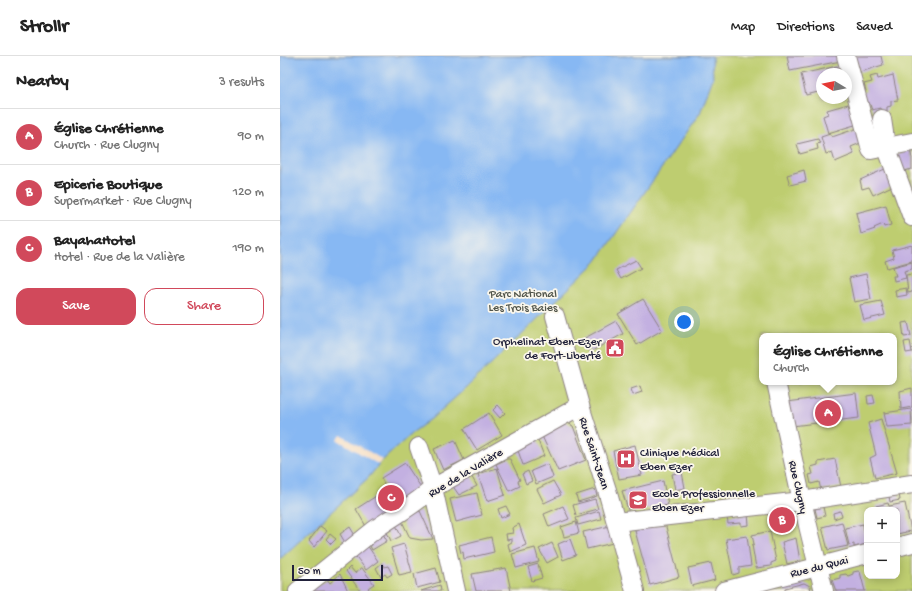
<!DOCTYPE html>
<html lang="en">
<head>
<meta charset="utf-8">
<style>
	:root { --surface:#fff; --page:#f6f6f6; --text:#222; --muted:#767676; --line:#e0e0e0; --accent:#d1495b }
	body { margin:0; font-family:"Gochi Hand",sans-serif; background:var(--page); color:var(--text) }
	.controls { position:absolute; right:12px; bottom:12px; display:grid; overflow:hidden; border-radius:8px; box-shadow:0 2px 10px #0003 }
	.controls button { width:36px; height:36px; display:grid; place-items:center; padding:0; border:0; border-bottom:1px solid var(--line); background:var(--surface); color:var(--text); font:20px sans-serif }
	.compass { position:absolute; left:536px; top:12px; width:36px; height:36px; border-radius:50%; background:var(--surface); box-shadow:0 2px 10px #0003; rotate:280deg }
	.scale { position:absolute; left:12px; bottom:10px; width:91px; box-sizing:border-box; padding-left:4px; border:2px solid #22223b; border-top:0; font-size:11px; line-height:14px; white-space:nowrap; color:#22223b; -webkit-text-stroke:3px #fbf7ec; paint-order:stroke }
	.you { position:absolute; left:404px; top:266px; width:14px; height:14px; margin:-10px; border:3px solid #fff; border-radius:50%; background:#1a73e8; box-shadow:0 0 0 6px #1a73e833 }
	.badge { display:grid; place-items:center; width:26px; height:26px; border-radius:50%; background:var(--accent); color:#fff; font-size:13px; font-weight:700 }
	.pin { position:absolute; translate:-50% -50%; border:2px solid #fff; box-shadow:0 1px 4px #0006 }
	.popup { position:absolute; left:479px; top:277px; width:138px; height:52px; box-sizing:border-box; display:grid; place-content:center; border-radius:8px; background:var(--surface); filter:drop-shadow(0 1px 3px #0005); font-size:13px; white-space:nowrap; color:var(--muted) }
	.popup b { font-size:15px; color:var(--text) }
	.popup::after { content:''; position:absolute; left:50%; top:100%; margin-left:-8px; border:8px solid transparent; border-top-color:var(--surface) }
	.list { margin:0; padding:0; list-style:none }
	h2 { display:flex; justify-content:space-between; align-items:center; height:52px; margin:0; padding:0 16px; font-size:17px }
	h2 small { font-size:13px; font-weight:400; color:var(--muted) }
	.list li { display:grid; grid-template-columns:26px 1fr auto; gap:12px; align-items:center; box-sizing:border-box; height:56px; padding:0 16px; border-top:1px solid var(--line) }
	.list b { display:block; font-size:15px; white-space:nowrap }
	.list p { margin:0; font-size:13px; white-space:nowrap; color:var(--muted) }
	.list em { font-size:13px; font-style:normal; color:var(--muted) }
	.actions { display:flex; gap:8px; padding:12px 16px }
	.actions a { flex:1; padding:9px 0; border:1px solid var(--accent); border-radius:12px; text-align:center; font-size:14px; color:var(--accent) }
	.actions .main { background:var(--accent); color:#fff }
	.map { position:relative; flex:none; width:632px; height:535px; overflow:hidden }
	header { display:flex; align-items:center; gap:24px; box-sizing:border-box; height:56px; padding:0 20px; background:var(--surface); border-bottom:1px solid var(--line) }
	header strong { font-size:19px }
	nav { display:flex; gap:22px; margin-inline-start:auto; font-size:14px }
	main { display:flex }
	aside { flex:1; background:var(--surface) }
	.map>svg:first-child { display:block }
	.green { fill:#becd6f; stroke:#707855; fill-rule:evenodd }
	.water { fill:#87b8f3; stroke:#546d97 }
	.pier { fill:#f6e0c7 }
	.building { fill:#c3b0e1 }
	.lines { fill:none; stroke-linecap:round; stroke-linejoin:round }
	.minor-casing { stroke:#8c8181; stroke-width:20 }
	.minor { stroke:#fff; stroke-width:18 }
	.labels { text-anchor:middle; stroke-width:3.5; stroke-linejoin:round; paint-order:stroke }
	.park-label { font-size:12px; fill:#51554b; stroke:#fbf7ec }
	.poi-label { font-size:12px; fill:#22223b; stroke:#fbf7ec; text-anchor:start }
	.street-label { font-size:12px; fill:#22223b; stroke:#fbf7ec }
</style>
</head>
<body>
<header>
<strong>Strollr</strong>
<nav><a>Map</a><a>Directions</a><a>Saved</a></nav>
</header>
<main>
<aside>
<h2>Nearby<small>3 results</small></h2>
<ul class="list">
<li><span class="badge">A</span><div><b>Église Chrétienne</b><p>Church · Rue Clugny</p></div><em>90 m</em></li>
<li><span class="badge">B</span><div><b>Epicerie Boutique</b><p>Supermarket · Rue Clugny</p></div><em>120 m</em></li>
<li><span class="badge">C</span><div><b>BayahaHotel</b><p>Hotel · Rue de la Valière</p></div><em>190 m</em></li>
</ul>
<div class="actions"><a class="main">Save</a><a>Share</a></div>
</aside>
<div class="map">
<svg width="632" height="535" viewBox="0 0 632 535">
	<rect width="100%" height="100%" fill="#fbf7ec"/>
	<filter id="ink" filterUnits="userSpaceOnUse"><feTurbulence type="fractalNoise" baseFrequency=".025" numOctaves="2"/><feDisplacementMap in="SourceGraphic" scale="8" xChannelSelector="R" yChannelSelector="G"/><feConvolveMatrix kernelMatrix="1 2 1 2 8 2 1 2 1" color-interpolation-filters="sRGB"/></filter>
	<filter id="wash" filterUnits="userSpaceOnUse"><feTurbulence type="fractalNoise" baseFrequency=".012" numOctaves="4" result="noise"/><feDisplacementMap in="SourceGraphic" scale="16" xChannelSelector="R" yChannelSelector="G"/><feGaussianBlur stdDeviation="0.9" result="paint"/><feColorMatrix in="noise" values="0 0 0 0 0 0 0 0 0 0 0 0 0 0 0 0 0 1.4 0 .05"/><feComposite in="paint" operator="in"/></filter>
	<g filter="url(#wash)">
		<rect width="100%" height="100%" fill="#f6e0c7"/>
		<path class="green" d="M0,0h632v535h-632zM542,18h24v24h-24zM482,280h132v46h-132zM587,454h30v66h-30z"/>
		<path class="water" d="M0,0h432l1,22 -13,35 -104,149 -130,126 -35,31 -19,14 -29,27 -15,18 -88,81z"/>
		<path class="pier" d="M61,379l42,25 -4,5 -41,-25z"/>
		<g id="blocks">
			<g class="building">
				<path d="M507,0h52l2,5 -51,10z"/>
				<path d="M575,0h26l2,9 -23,7z"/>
				<path d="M557,10l2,8h-17v17l-16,4 -5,-21z"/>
				<path d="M597,19l1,4 15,-4 5,25 -7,1v5l-4,1v4l-6,1 -1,-4 -8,2 -3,-8 -3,1 -3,-10 3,-2 -2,-7 8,-2 -2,-5z"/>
				<path d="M568,48l1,3 3,-1 6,18 -30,9 -5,-17 5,-2 -1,-4z"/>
				<path d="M578,72l5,14 -12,5 3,7 -19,8 -3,-10 -6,2 -5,-17 9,-3 2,3z"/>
				<path d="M538,83l2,4 -3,1 1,5 -18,5 -3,-10z"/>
				<path d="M630,94l2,8v11l-11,3 -5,-18z"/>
				<path d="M605,113l7,17 -19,9 -4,-8 -7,2 -2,-9z"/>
				<path d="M524,114l2,11 -16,4 -3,-10z"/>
				<path d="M606,149l5,20 -7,2 -1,-3 -9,4 1,1 -14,5 -5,-21z"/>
				<path d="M632,189v16l-25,7 -2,-7 9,-3 -2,-8z"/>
				<path d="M356,204l5,8 -20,11 -5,-9z"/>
				<path d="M632,206v7l-8,2 2,7 -12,3 -1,-5h3l-3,-9z"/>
				<path d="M586,218l5,25 -17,3 -5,-24z"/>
				<path d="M632,218v18l-4,1 -2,-18z"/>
				<path d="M626,232l1,7 -11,2 -1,-7z"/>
				<path d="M363,243l19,31 -25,15 -19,-31z"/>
				<path d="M601,245l4,14 -21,5 -4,-15z"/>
				<path d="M336,265l7,13 -33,18 -7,-13z"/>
				<path d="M628,266l3,14 -7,1 -2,-14z"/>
				<path d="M630,285l2,11 -6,1 -2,-11z"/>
				<path d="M360,330l2,6 -9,3 -2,-6z"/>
				<path d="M632,332v19l-11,2 -1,-18z"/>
				<path d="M576,337l3,25 -67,8 -5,-24z"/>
				<path d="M593,339l2,8 -7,1 -1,-8z"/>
				<path d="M218,349l7,8 -5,5 -7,-8z"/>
				<path d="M631,353l1,16 -25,2 -3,-14z"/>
				<path d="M209,357l13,22 -25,15 -13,-21z"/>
				<path d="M601,363l16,54 -22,5 -5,-20 6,-3 -8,-32z"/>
				<path d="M284,365l9,5 13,34 -28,11 -17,-37z"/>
				<path d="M257,382l7,18 -21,9 -7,-20z"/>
				<path d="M175,384l9,20 -21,10 -9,-21z"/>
				<path d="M355,389l7,30 -23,4 -6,-28z"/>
				<path d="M227,403h3l10,21 -2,1 2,5 -11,5 -13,-27z"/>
				<path d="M555,403l6,28 -20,3 -2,-8 -8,2 -2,-9 4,-1 -2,-7 7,-2v-3z"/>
				<path d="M125,407l19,29 -57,36 -11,-19 31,-20 -6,-11z"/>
				<path d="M268,408l5,13 -17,7 -5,-13z"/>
				<path d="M217,412l8,27 -18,6 -9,-27z"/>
				<path d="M248,415l4,10 -6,3 -4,-10z"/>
				<path d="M402,416l3,16 -10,2 -3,-16z"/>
				<path d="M190,418l7,12 -18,9 -7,-10z"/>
				<path d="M273,425l8,14 -17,8 -7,-14z"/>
				<path d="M383,425l5,24 -39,8 -7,-22z"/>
				<path d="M315,433l2,7 -19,6 -2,-7z"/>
				<path d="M197,437l5,22 -26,7 -6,-23z"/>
				<path d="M619,438l1,6 -10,2 -1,-6z"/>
				<path d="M315,443l3,10 -22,6 -3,-10z"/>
				<path d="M608,447l1,3 16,-3 6,28 -14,3v-24h-20l-1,-4z"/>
				<path d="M226,450l4,8 -9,4 -3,-9z"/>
				<path d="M283,450l6,13 -20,8 -5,-13z"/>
				<path d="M543,451l2,9 -8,2 -2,-9z"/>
				<path d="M508,453l3,16 -13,2 -2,-16z"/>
				<path d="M140,455l13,28 -12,1 -11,-2 -9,-19z"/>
				<path d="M319,455l2,8 -23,6 -2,-7z"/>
				<path d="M560,455l2,5 -8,3 -1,-6z"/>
				<path d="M468,458l1,11 -8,1v-3l-13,1 -1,-8z"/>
				<path d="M296,466l3,11 -15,4 -3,-10z"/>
				<path d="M562,466l6,24 -20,4 -6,-23z"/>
				<path d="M115,467l6,13 -10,5 -6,-13z"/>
				<path d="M385,467l14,54 -29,8 -15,-54z"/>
				<path d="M239,468l7,21 -16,7 -2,-8 4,-2v-3l-5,1 -1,-6 7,-1 -1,-5z"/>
				<path d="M583,468l4,20 -13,3v-3l-5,1 -4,-17z"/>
				<path d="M40,470l7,5 -13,16 -5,-6z"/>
				<path d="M330,470l3,17 -26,6 -4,-17z"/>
				<path d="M70,471l6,10 -10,7 -6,-10z"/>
				<path d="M490,475l6,30 -5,2v3l-15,2 -4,-23 2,-1 -2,-9z"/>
				<path d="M102,476l5,9 -15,9 -5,-10z"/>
				<path d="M50,478l6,5 -5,5 -5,-5z"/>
				<path d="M467,480l4,30 -12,2v5l-6,2 -7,-36z"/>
				<path d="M211,481l3,15 -30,7 -1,-7 -2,1 -2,-8z"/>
				<path d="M516,482l4,23 -13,3 -5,-22z"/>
				<path d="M290,483l6,16 -13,5 -5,-16z"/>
				<path d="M272,487l6,14 -11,6 -8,-14z"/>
				<path d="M124,488l8,28 -13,3 -8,-27z"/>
				<path d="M87,489l11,16 -12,9 -12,-16z"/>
				<path d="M255,492l4,14 -23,6 -4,-14z"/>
				<path d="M102,507l2,4 4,-1 4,8 -5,3 -2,-3 -4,3 -5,-9z"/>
				<path d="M431,507l4,17 -23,6 -4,-18z"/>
				<path d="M258,508l4,14 -10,3 -4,-14z"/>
				<path d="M70,511l5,6 7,-5 12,16 -6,4 2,3h-10l-14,-20z"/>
				<path d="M156,512l4,14 -23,6 -3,-14z"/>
				<path d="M226,512l5,23h-35l-4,-17z"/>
				<path d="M578,515l2,1 5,19h-29l-4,-11 8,-2v-3l6,-1 2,2 5,-2v-2z"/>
				<path d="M60,518l8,17h-39l18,-12 3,4z"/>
				<path d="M524,527l6,3 1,5h-26v-3z"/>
				<path d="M160,529l1,6h-20z"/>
			</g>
		</g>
	</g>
	<g filter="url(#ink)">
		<use href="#blocks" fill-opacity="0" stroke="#8c8181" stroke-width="1"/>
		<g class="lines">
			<defs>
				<g id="minor">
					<path d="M566,0l25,94 41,-8"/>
					<path d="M602,63l4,27 26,71"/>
					<path d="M275,260l25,90 27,84 28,101"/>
					<path d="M496,326l26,119 22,90"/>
					<path d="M139,391l14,41 23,103"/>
					<path d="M336,466l186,-21 110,-17"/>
					<path d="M617,491l15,-4"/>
					<path d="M18,535c25,-19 50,-40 75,-60 20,-15 42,-26 60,-43l147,-82"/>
					<path d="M444,535l143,-37"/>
				</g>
			</defs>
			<use href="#minor" class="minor-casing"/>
			<use href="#minor" class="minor"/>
		</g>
	</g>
	<defs>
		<symbol id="civic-square" viewBox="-11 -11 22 22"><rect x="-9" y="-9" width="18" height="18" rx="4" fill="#d1495b" stroke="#fbf7ec"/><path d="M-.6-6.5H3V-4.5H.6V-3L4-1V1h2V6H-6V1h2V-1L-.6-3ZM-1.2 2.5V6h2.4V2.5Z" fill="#fff"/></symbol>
		<symbol id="hospital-square" viewBox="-11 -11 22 22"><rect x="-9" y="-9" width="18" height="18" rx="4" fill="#d1495b" stroke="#fbf7ec"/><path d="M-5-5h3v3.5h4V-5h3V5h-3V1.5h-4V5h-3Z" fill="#fff"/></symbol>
		<symbol id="school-square" viewBox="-11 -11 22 22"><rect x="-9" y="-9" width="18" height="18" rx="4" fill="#d1495b" stroke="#fbf7ec"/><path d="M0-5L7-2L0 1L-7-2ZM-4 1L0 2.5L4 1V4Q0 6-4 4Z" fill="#fff"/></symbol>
	</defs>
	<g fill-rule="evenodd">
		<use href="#civic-square" x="324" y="281" width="22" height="22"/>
		<use href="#hospital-square" x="335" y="392" width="22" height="22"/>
		<use href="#school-square" x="347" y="433" width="22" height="22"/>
	</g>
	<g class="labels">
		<g class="park-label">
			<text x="243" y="241">Parc National<tspan x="243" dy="14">Les Trois Baies</tspan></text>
		</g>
		<g class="poi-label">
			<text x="321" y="289" text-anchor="end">Orphelinat Eben-Ezer<tspan x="321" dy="14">de Fort-Liberté</tspan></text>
			<text x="360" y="400">Clinique Médical<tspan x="360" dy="14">Eben Ezer</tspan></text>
			<text x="372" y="441">Ecole Professionnelle<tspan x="372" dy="14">Eben Ezer</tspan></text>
		</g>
		<g class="street-label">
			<text transform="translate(315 397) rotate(72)" y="4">Rue Saint-Jean</text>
			<text transform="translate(185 416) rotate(-31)" y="4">Rue de la Valière</text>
			<text transform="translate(519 431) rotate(77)" y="4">Rue Clugny</text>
			<text transform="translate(539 510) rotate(-14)" y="4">Rue du Quai</text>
		</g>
	</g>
</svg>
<div class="controls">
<button>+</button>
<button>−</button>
</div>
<svg class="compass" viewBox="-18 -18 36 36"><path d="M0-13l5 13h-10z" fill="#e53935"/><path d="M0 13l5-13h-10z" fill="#767676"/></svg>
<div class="scale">50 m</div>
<div class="you"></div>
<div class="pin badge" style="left:548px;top:357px">A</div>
<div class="popup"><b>Église Chrétienne</b>Church</div>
<div class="pin badge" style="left:502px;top:464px">B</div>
<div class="pin badge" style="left:111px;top:442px">C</div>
</div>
</main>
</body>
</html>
